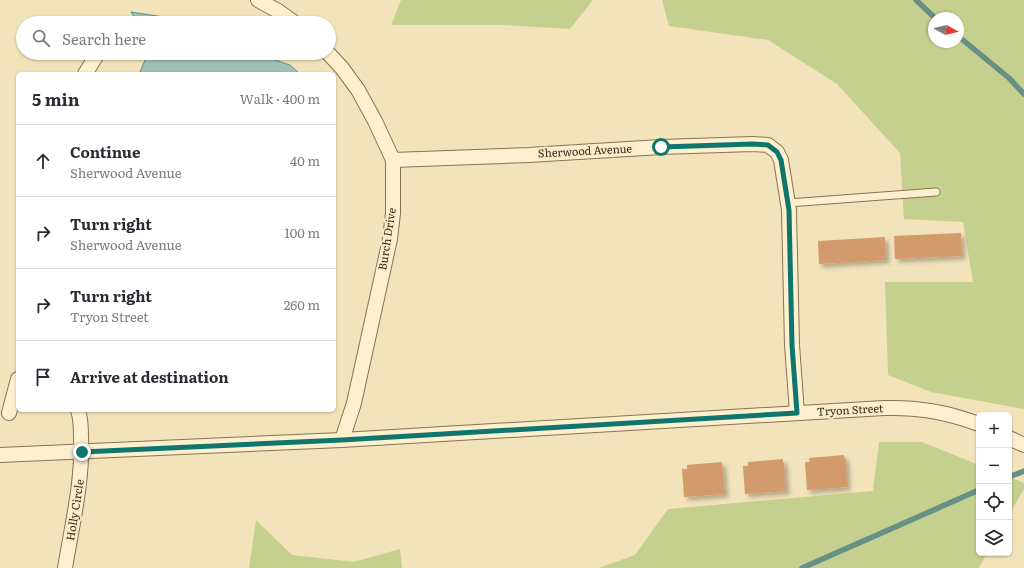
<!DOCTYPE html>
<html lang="en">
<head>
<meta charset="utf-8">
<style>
	:root { --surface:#fff; --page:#f7f7f7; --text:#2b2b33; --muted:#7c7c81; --line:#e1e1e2 }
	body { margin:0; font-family:Literata,serif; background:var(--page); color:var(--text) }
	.controls { position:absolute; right:12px; bottom:12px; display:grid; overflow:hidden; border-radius:6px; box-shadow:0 1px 3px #0004 }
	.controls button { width:36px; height:36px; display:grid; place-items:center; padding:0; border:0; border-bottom:1px solid var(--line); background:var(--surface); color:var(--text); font:20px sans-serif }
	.compass { position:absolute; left:928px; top:12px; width:36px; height:36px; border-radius:50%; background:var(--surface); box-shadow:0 1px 3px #0004; rotate:98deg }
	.stop { position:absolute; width:12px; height:12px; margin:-9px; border:3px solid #0f766e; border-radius:50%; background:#fff }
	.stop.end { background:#0f766e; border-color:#fff; box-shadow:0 1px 4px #0008 }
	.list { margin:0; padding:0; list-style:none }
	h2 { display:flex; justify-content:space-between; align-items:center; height:52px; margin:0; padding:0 16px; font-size:17px }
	h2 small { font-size:13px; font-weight:400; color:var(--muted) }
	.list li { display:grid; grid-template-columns:26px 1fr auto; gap:12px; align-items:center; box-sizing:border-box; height:72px; padding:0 16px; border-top:1px solid var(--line) }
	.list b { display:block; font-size:15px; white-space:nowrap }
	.list p { margin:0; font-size:13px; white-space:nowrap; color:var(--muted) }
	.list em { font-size:13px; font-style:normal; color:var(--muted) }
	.icon { flex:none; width:22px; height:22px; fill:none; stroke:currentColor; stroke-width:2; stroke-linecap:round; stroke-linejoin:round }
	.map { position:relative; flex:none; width:1024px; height:568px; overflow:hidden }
	.search { position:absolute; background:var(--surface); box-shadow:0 1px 3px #0004; left:16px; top:16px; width:320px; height:44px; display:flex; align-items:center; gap:10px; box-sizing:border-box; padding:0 14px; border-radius:22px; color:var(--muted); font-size:15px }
	.panel { position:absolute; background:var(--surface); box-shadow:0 1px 3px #0004; left:16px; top:72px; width:320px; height:340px; border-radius:6px }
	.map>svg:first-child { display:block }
	.green { fill:#c6d08e; fill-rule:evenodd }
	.water { fill:#9fc2b8; stroke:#668f86 }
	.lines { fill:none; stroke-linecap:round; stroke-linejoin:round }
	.stream { stroke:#668f86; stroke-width:5.5 }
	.building { fill:#d39a6c; filter:url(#shadow) }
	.lane-casing { stroke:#8a7253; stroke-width:9 }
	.street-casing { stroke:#8a7253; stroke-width:16 }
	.lane { stroke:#fcf0ce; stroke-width:7 }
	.street { stroke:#fcf0ce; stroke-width:14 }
	.route { stroke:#0f766e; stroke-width:5 }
	.labels { text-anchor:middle; stroke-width:4; stroke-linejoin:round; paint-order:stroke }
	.street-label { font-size:11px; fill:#372919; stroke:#f8ecca }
</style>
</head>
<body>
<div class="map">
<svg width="1024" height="568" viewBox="0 0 1024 568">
	<defs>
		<filter id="shadow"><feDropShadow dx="3.5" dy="3.5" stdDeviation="2" flood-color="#0004"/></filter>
	</defs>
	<rect width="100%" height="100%" fill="#f2e3ba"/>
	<g class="green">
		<path d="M401,0h192l-23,29 -68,-4h-111z"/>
		<path d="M662,0h362v409l-93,-17 -43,-17 -3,-93h88l-10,-60 -59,-3 -4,-66 -63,-69 -69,-44 -99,-14zM934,18h24v24h-24z"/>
		<path d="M879,442h43l57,23v88h8l-8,15h-380l36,-13 33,-46 205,-18z"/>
		<path d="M1009,477l15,6v6l-15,26z"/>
		<path d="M256,520l36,35 62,7 46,-13 2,19h-153z"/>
	</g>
	<g class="water">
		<path d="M131,12l46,7 7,4h-46z"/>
		<path d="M145,53h108l37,12 10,9h-161l7,-16z"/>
	</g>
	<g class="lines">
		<g class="stream">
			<path d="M916,0l19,18"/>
			<path d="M958,36l51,42 15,16"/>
			<path d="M1009,477l15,-6"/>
			<path d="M802,568l177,-78"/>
		</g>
	</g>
	<g class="building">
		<path d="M961,233l1,23 -67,3 -1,-23z"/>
		<path d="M885,237l1,23 -67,4 -1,-23z"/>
		<path d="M844,455l1,5 1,-1 1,28 -40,3 -2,-28h5l-1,-4z"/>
		<path d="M783,459v4h1l2,28 -41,3 -2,-28h5v-4z"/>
		<path d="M722,462l3,32 -41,3 -2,-28h5v-4z"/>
	</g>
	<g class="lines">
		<defs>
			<path id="lane" d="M788,203l148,-11"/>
			<g id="street">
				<path d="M258,0l20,11 17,12"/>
				<path d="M328,53l14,15 16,22 17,31 18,39v53l-3,26 -36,164 -12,37"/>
				<path d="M85,74l13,-21"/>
				<path d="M393,160l136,-5 132,-8 92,-3 15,1 9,7 4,8 8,50 3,135 5,68"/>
				<path d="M9,413l9,-34"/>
				<path d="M1009,438l15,7"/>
				<path d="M0,455l342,-15 542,-32c34,-1 62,4 95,16"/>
				<path d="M65,568c7,-43 18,-87 16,-131 0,-9 0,-18 -3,-27"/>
			</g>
		</defs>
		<use href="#lane" class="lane-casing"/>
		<use href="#street" class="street-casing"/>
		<use href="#lane" class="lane"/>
		<use href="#street" class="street"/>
	</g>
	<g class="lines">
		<path class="route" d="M82,452l260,-12 455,-27 -5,-68 -3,-135 -8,-50 -4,-8 -9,-7 -15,-1 -92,3"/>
	</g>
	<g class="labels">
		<g class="street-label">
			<text transform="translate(585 151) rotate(-3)" y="4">Sherwood Avenue</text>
			<text transform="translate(387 239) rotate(-81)" y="4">Burch Drive</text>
			<text transform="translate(850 410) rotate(-3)" y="4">Tryon Street</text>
			<text transform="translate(75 510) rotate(-81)" y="4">Holly Circle</text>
		</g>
	</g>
</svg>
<div class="controls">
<button>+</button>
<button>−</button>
<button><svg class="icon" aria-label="locate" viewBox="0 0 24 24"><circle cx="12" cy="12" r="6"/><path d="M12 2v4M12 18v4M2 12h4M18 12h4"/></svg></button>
<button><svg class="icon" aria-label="layers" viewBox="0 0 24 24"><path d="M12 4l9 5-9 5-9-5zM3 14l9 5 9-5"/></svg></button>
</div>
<svg class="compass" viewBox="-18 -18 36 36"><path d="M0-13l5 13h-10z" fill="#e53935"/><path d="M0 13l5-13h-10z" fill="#7c7c81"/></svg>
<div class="stop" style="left:661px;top:147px"></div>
<div class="stop end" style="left:82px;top:452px"></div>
<div class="search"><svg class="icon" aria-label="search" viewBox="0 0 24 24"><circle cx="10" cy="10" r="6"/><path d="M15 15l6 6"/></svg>Search here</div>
<section class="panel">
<h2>5 min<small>Walk · 400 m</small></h2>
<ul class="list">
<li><svg class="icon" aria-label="ahead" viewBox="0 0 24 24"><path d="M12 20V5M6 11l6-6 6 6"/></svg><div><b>Continue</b><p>Sherwood Avenue</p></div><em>40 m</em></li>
<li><svg class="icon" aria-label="right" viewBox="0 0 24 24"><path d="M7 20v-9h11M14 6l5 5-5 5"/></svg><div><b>Turn right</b><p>Sherwood Avenue</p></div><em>100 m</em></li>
<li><svg class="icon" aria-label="right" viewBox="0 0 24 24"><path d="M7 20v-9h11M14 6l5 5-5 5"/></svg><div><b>Turn right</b><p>Tryon Street</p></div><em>260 m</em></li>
<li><svg class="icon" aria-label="arrive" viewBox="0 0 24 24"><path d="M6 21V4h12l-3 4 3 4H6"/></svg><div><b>Arrive at destination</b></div></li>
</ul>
</section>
</div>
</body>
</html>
